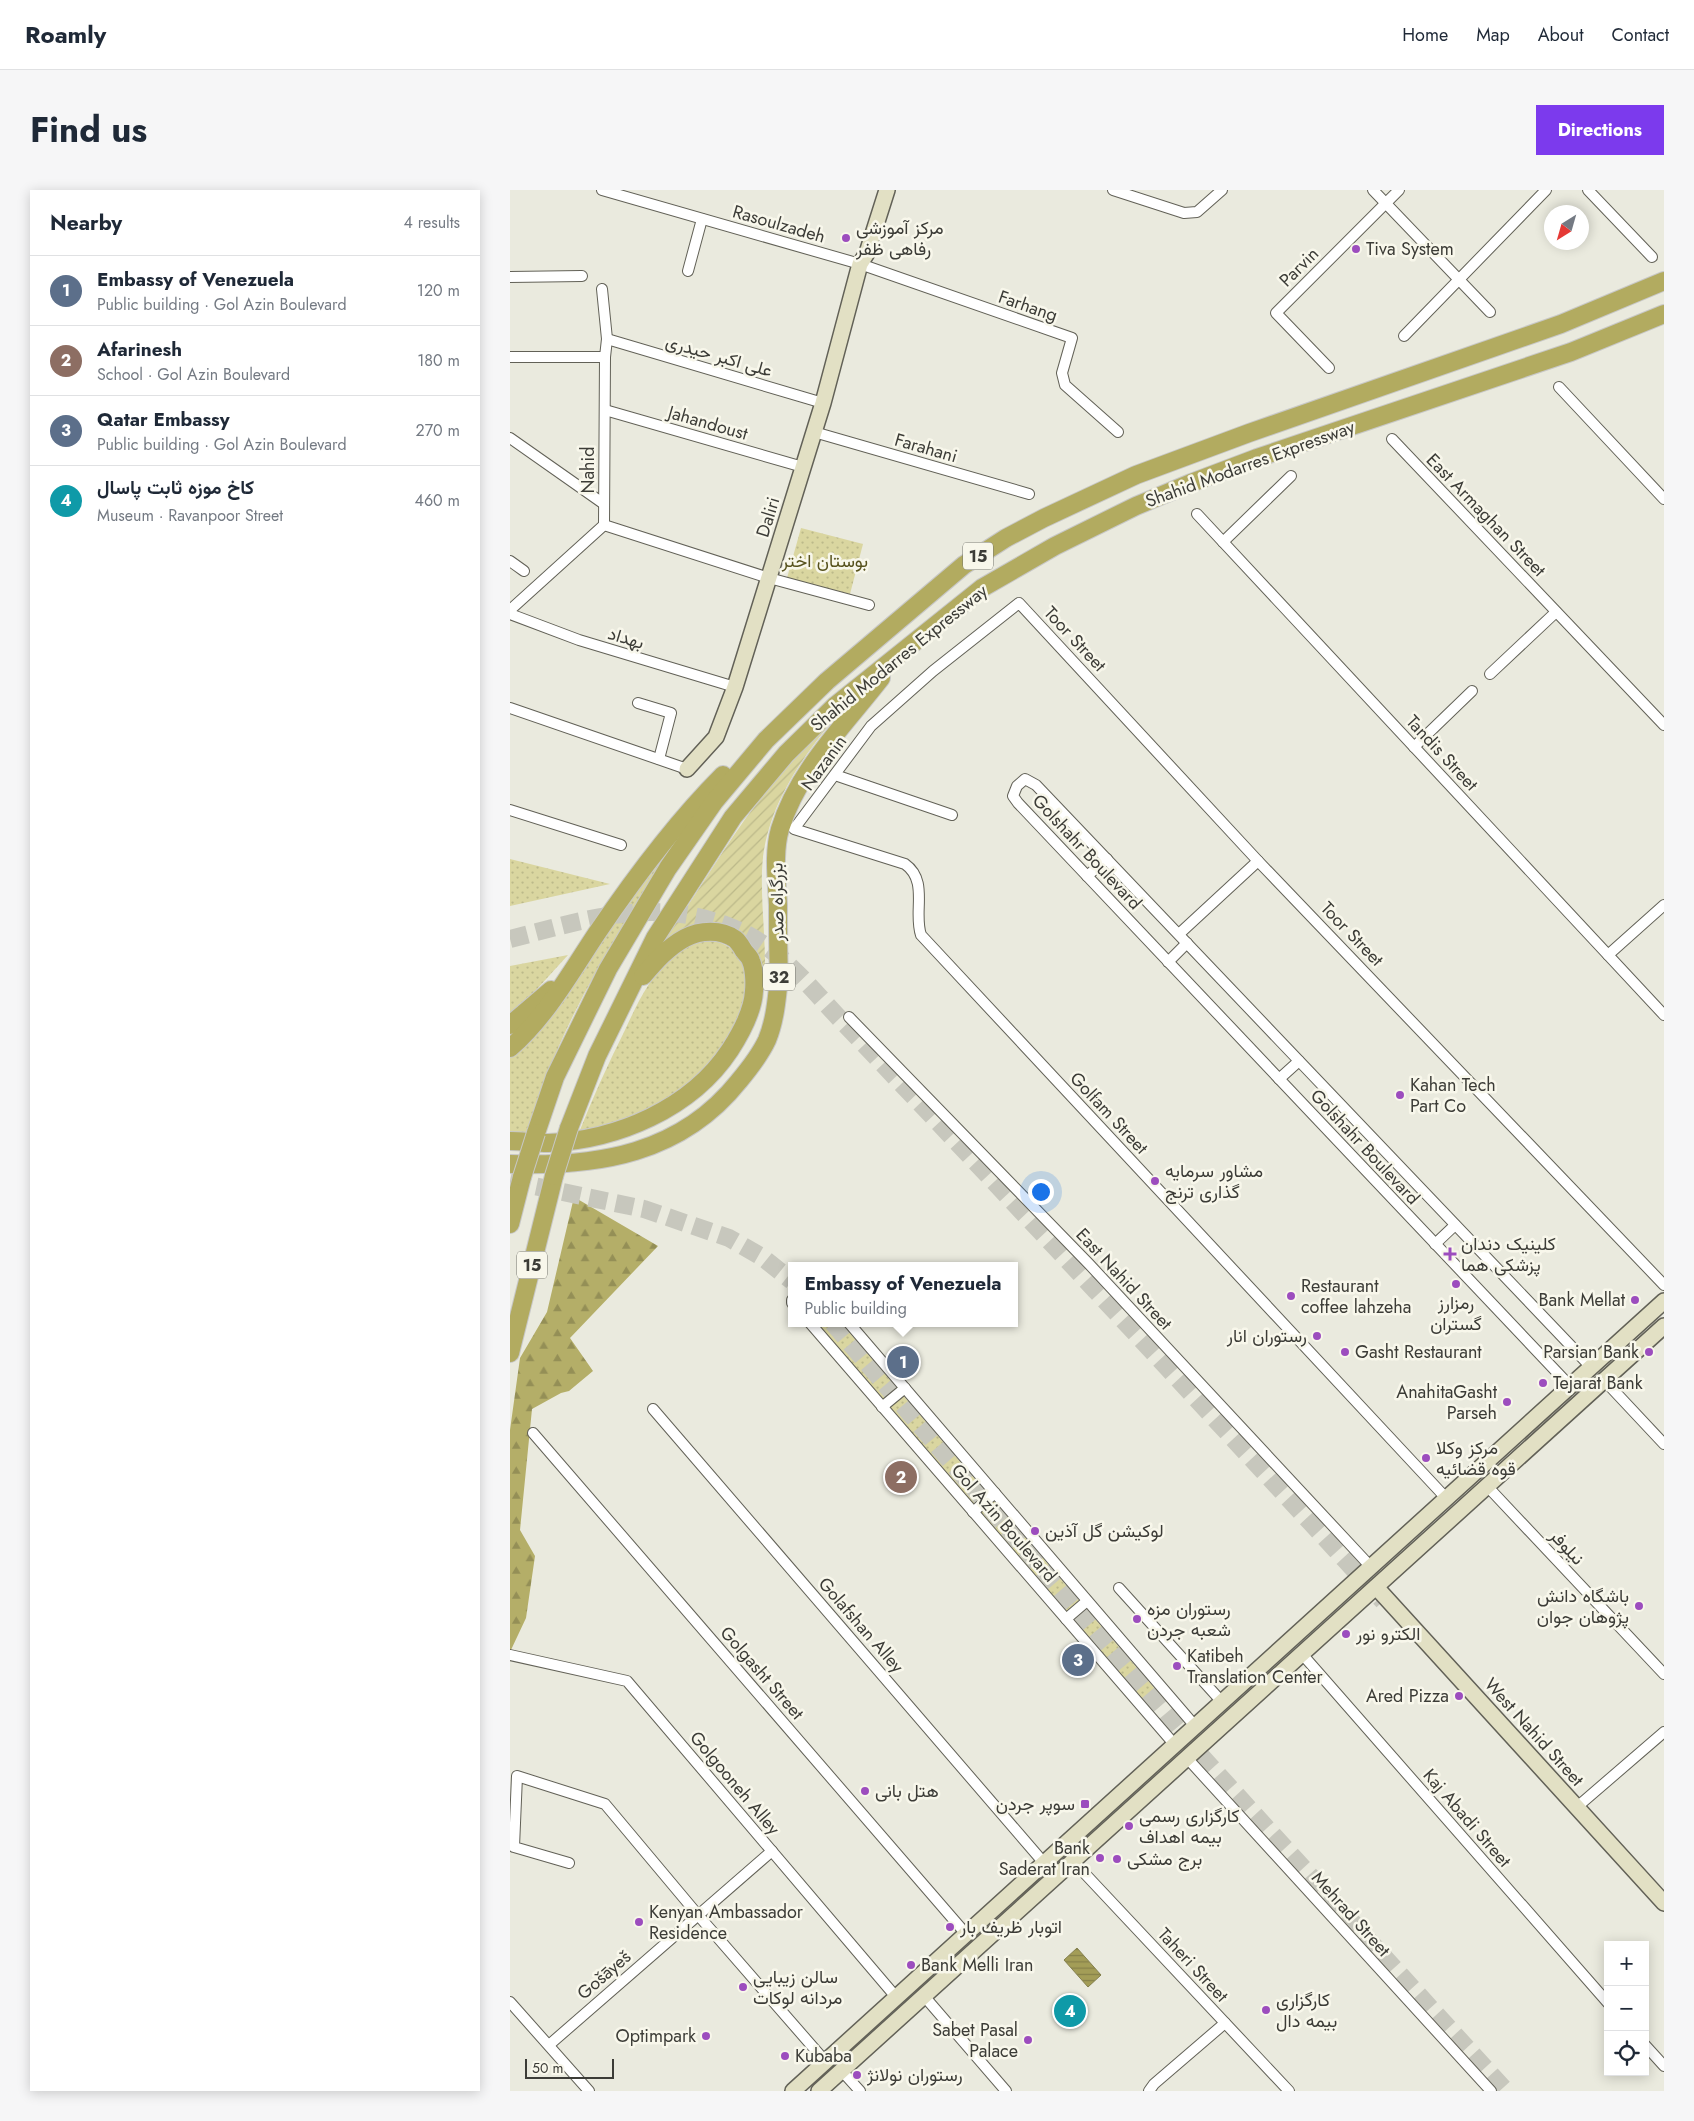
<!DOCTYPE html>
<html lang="en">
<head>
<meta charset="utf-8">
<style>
	:root { --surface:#fff; --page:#f6f6f7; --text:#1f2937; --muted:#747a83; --line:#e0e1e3; --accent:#7c3aed }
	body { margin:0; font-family:Jost,Vazirmatn,sans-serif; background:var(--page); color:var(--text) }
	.controls { position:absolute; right:15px; bottom:15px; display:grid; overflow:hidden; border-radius:0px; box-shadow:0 2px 12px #0003 }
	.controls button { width:45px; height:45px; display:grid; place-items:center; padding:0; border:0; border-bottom:1px solid var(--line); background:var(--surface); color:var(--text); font:25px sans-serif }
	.compass { position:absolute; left:1034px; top:15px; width:45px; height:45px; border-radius:50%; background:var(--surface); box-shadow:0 2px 12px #0003; rotate:217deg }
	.scale { position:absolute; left:15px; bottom:12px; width:89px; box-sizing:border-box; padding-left:5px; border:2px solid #3c3c37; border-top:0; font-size:14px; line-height:18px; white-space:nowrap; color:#3c3c37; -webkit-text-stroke:4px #f8f7eb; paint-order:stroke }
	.you { position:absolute; left:530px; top:1001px; width:18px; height:18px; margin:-12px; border:4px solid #fff; border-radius:50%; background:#1a73e8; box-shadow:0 0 0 8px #1a73e833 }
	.badge { display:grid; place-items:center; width:32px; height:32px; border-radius:50%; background:var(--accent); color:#fff; font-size:16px; font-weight:700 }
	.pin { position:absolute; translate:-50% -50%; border:2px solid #fff; box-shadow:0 1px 5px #0006 }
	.popup { position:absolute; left:278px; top:1072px; width:230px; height:65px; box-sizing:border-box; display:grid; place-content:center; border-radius:0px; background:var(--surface); filter:drop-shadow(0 1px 4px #0005); font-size:16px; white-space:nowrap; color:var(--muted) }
	.popup b { font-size:19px; color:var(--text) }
	.popup::after { content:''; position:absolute; left:50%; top:100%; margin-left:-10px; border:10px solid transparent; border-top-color:var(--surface) }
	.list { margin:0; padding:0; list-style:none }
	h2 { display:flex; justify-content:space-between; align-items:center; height:65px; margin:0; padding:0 20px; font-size:21px }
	h2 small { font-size:16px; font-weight:400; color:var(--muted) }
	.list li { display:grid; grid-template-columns:32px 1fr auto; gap:15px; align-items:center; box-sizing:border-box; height:70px; padding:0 20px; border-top:1px solid var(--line) }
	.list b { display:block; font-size:19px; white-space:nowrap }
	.list p { margin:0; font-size:16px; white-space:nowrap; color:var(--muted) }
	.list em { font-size:16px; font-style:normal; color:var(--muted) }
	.icon { flex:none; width:28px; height:28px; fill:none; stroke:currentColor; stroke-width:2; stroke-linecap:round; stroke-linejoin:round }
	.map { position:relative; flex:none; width:1154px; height:1901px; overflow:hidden; border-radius:0px }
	header { display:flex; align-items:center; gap:30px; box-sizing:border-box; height:70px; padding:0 25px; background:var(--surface); border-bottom:1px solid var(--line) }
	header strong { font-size:24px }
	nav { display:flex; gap:28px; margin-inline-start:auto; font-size:18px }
	.intro { display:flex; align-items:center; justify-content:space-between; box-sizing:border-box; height:120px; padding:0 30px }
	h1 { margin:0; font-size:35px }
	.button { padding:12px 22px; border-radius:0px; background:var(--accent); color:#fff; font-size:18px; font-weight:700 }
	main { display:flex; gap:30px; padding:0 30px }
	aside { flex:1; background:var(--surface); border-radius:0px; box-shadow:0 2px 12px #0003 }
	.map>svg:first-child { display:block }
	.grass { fill:url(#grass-dots) }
	.forest { fill:url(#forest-firs) }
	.garden { fill:url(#garden-furrows) }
	.water { fill:url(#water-rules); stroke:#84804d }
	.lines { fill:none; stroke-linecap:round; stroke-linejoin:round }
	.trunk-tunnel { stroke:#c7c7bd; stroke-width:18; stroke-dasharray:18 9; stroke-linecap:butt }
	.minor-casing { stroke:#626157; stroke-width:12 }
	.secondary-casing { stroke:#626157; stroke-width:18 }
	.trunk-casing { stroke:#c8c8c7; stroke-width:20 }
	.minor { stroke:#fff; stroke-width:10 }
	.secondary { stroke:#e2e0c4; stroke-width:15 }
	.trunk { stroke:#b2ab60; stroke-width:18 }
	.trunk-bridge-casing { stroke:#c8c8c7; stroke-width:20; stroke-linecap:butt }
	.trunk-bridge { stroke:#b2ab60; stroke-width:18 }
	.poi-dot { fill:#9c4dbe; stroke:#f8f7eb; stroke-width:2 }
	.labels { text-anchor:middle; stroke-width:5; stroke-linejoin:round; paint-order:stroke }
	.shield { fill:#f8f7eb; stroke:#74746d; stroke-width:1 }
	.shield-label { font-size:16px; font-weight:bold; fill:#3c3c37 }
	.street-label { font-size:18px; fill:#3c3c37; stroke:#f8f7eb }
	.poi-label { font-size:18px; fill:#3c3c37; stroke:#f8f7eb; text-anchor:start }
	.park-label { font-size:18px; fill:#57521d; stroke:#f8f7eb }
</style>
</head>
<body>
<header>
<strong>Roamly</strong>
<nav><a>Home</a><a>Map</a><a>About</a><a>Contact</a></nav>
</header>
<div class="intro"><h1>Find us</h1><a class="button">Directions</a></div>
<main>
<aside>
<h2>Nearby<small>4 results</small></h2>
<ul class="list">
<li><span class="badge" style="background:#5c6f8a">1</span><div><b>Embassy of Venezuela</b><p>Public building · Gol Azin Boulevard</p></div><em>120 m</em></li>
<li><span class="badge" style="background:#8d6e63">2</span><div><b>Afarinesh</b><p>School · Gol Azin Boulevard</p></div><em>180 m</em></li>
<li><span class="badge" style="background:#5c6f8a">3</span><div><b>Qatar Embassy</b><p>Public building · Gol Azin Boulevard</p></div><em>270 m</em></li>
<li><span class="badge" style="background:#0f9aa8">4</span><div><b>کاخ موزه ثابت پاسال</b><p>Museum · Ravanpoor Street</p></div><em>460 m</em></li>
</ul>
</aside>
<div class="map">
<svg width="1154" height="1901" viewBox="0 0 1154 1901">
	<defs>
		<pattern id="grass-dots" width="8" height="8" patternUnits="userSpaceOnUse" patternTransform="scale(1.25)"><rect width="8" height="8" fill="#dad6a0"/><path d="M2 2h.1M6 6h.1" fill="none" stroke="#bcb98a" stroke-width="1.8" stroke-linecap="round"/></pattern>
		<pattern id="forest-firs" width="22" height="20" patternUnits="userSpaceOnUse" patternTransform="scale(1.25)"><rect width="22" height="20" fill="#b4ae68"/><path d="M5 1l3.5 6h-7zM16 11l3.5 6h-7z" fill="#948f56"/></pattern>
		<pattern id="garden-furrows" width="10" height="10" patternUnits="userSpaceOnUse" patternTransform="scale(1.25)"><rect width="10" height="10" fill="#dad6a0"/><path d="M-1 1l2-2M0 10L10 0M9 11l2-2" fill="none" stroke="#bcb98a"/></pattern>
		<pattern id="water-rules" width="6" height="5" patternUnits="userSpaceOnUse" patternTransform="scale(1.25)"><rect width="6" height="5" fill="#a39d57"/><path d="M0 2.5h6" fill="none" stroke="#868149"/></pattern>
	</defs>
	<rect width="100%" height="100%" fill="#eaeade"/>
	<g class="grass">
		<path d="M291,338l62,16 -13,50 -63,-16z"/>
		<path d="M171,646c-49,75 -99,150 -132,234 -9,22 -16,45 -24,68l-15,-3v-77c49,-36 77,-98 112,-146 19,-26 39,-51 59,-76z"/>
		<path d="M0,669l100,25 -100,22z"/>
		<path d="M202,750c57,15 32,74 11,109 -6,10 -42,44 -52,51 -6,5 -14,7 -21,10 -23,10 -47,18 -72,25 14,-36 30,-71 47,-105 12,-26 26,-56 48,-74 12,-10 25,-14 39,-16z"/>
		<path d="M58,765l-51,56 -7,6v-51z"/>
		<path d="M307,1133h24l320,373 -14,12z"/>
	</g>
	<path class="forest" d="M64,1007l84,49 -88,92 23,33 -24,20 -8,2 -29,16 -12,121 15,26 -9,62 -16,34v-222l10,-72 27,-46z"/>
	<path class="garden" d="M343,508c-43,47 -89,106 -91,173 -1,35 4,71 3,107l-8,-26 -14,-17 -84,11c36,-46 63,-98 99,-144 29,-37 63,-71 95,-104z"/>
	<path class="water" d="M567,1758l24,27 -13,12 -24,-27z"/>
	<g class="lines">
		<g class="trunk-tunnel">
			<path d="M0,749c78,-20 144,-43 223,-11 44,17 75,57 106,90 26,27 51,54 77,81 157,166 312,334 467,502"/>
			<path d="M0,991l134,28 85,29 33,19 30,24"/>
			<path d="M323,1133l370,435 303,333"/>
		</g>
		<defs>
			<g id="minor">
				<path d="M92,0l258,74 212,74 -10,35 3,12 53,47"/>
				<path d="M603,0l71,23 13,-1 25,-22"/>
				<path d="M863,0l117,122"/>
				<path d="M1078,0l64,67"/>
				<path d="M178,81l14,-52"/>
				<path d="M0,87l72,-1"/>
				<path d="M894,146l142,-146"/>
				<path d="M97,149l216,64"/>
				<path d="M0,167h95"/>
				<path d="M819,178l-53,-55 123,-123"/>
				<path d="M1049,197l105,112"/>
				<path d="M95,220l198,57"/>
				<path d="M304,242l215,62"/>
				<path d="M0,248l94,66"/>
				<path d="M882,249l272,286"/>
				<path d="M687,324l467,501"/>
				<path d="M94,335l165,53 100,27"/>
				<path d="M713,352l68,-66"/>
				<path d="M0,371l14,10"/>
				<path d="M0,420l94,-85 1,-168 2,-18 -5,-50"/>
				<path d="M0,424l69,26 156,47"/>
				<path d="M980,484l66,-62"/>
				<path d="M128,513l33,10 -12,46"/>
				<path d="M0,518l177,61"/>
				<path d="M904,557l58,-56"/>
				<path d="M325,585l117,40"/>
				<path d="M0,620l111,35"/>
				<path d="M577,686l20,-17"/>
				<path d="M669,744l79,-73"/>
				<path d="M1098,765l56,-50"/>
				<path d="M658,772l19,-19"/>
				<path d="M339,827l240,247 282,303"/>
				<path d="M769,889l20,-18"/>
				<path d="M925,1054l20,-19"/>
				<path d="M282,1110v3"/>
				<path d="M300,1133l365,422"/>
				<path d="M339,1133l346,403"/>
				<path d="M1094,1190l60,64"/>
				<path d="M1060,1196l-552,-583 -5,-7 4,-10 8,-7 11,6 555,582"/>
				<path d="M372,1217l23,-19"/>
				<path d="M143,1219l391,454"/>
				<path d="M23,1243l433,501"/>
				<path d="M977,1296l177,188"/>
				<path d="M936,1308l-525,-563c-8,-23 8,-54 -16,-71l-111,-35 77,-103 62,-55 86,-68 239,258 406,424"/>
				<path d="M463,1322l22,-19"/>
				<path d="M609,1398l103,114"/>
				<path d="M556,1429l21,-18"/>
				<path d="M792,1464l306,349"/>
				<path d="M0,1465l117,26 269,316"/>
				<path d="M677,1568l304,333"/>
				<path d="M1067,1617l87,-75"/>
				<path d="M563,1671l216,230"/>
				<path d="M59,1673l-55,-16 3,-71 88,28 93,111 127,146"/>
				<path d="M414,1806l82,95"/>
				<path d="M0,1812l79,89"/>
				<path d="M39,1855l223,-194"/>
				<path d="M1135,1855l19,21"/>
				<path d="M331,1880l19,21"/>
				<path d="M639,1901l5,-7 71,-61"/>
			</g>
			<g id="secondary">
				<path d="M177,579l29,-32 19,-50 88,-284 37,-139 7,-11 20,-63"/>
				<path d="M866,1397l288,316"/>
				<path d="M283,1901l871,-790"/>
				<path d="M309,1901l845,-765"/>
			</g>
			<g id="trunk">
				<path d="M0,835l41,-35"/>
				<path d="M0,858c36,-31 61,-76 87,-115 38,-56 78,-110 126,-158"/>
				<path d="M59,938l28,-72 58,-118 78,-121 53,-63 50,-49 146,-117 73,-42 81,-40 55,-23 66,-25 314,-106 93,-38"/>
				<path d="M26,943l19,-56 53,-108 60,-101 46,-66 52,-62 61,-59 137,-116 42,-27 38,-20 92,-43 113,-42 312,-109 103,-43"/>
				<path d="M0,951c12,0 25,2 38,2 69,-3 143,-34 182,-93 11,-17 23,-39 24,-59 1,-9 0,-23 -3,-30 -1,-4 -5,-7 -7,-10 -2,-3 -5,-9 -9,-12 -14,-10 -35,-9 -50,-1 -17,9 -30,24 -42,38"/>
				<path d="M0,974c88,3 171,-10 229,-83 10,-12 21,-26 28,-41 8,-19 10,-42 12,-63 -1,-24 -1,-48 -1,-72 -1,-24 -5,-52 2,-76 18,-59 64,-103 101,-151"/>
				<path d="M0,1034l12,-47"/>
				<path d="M0,1163l44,-177"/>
			</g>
		</defs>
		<use href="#minor" class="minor-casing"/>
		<use href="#secondary" class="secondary-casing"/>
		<use href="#trunk" class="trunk-casing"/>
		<use href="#minor" class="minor"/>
		<use href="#secondary" class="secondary"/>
		<use href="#trunk" class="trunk"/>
		<defs>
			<g id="trunk-bridge">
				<path d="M44,986l15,-48"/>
				<path d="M12,987l14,-44"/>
			</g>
		</defs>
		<use href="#trunk-bridge" class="trunk-bridge-casing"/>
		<use href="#trunk-bridge" class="trunk-bridge"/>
	</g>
	<g class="poi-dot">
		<circle cx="336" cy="48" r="5"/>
		<circle cx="846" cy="59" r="5"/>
		<circle cx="890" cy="905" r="5"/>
		<circle cx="645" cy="991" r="5"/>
		<path d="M937.5 1056.5h5v5h5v5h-5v5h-5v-5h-5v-5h5z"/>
		<circle cx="946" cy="1094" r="5"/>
		<circle cx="781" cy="1106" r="5"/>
		<circle cx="1125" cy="1110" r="5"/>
		<circle cx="807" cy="1146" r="5"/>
		<circle cx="835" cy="1162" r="5"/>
		<circle cx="1139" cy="1162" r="5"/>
		<circle cx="1033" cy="1193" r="5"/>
		<circle cx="997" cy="1212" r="5"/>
		<circle cx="916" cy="1268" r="5"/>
		<circle cx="525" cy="1341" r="5"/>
		<circle cx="1129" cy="1416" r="5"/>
		<circle cx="627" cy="1429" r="5"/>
		<circle cx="836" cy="1444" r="5"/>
		<circle cx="667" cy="1476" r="5"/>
		<circle cx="949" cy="1506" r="5"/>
		<circle cx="355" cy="1601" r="5"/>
		<rect x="570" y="1609" width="10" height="10" rx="2.5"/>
		<circle cx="619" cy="1636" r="5"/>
		<circle cx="590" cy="1668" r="5"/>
		<circle cx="607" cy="1669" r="5"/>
		<circle cx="129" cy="1732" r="5"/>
		<circle cx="440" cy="1737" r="5"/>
		<circle cx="401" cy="1775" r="5"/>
		<circle cx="233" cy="1797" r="5"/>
		<circle cx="756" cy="1820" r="5"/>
		<circle cx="196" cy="1846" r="5"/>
		<circle cx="518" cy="1850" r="5"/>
		<circle cx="275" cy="1866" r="5"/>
		<circle cx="347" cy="1885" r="5"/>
	</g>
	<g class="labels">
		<g class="shield">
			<rect x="453" y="352.5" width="30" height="27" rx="4"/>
			<rect x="253" y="773.5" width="32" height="27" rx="4"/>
			<rect x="7" y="1061.5" width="30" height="27" rx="4"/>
		</g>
		<g class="shield-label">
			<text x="468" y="372">15</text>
			<text x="269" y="793">32</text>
			<text x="22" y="1081">15</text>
		</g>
		<g class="street-label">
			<text transform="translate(269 34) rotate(16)" y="6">Rasoulzadeh</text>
			<text transform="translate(789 77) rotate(-45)" y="6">Parvin</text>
			<text transform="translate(518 116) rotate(19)" y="6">Farhang</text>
			<text transform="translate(209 166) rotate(16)" y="6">علی اکبر حیدری</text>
			<text transform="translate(198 233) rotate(16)" y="6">Jahandoust</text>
			<text transform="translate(416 258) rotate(16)" y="6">Farahani</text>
			<text transform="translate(740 274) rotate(-20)" y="6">Shahid Modarres Expressway</text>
			<text transform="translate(78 280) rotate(-90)" y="6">Nahid</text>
			<text transform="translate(976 325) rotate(46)" y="6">East Armaghan Street</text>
			<text transform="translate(258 327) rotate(-73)" y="6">Daliri</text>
			<text transform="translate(116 448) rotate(17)" y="6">بهداد</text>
			<text transform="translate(565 449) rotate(47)" y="6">Toor Street</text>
			<text transform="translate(389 468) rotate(-39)" y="6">Shahid Modarres Expressway</text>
			<text transform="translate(932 563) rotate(47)" y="6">Tandis Street</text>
			<text transform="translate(314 573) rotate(-54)" y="6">Nazanin</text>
			<text transform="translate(577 662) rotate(47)" y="6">Golshahr Boulevard</text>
			<text transform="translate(267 712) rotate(-91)" y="6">بزرگراه صدر</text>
			<text transform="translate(842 744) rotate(46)" y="6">Toor Street</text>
			<text transform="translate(599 923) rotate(47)" y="6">Golfam Street</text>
			<text transform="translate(855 957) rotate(47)" y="6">Golshahr Boulevard</text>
			<text transform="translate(614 1089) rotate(47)" y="6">East Nahid Street</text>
			<text transform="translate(494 1333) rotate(49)" y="6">Gol Azin Boulevard</text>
			<text transform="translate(1057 1357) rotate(47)" y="6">نیلوفر</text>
			<text transform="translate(351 1435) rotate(49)" y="6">Golafshan Alley</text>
			<text transform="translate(252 1483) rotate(49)" y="6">Golgasht Street</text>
			<text transform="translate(1024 1542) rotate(48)" y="6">West Nahid Street</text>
			<text transform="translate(225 1593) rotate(50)" y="6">Golgooneh Alley</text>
			<text transform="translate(957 1628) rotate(49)" y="6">Kaj Abadi Street</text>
			<text transform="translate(841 1724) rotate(48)" y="6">Mehrad Street</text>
			<text transform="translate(683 1775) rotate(47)" y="6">Taheri Street</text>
			<text transform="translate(94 1785) rotate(-41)" y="6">Gošāyeš</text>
		</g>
		<g class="poi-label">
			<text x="346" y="44">مرکز آموزشی<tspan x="346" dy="21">رفاهی ظفر</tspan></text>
			<text x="856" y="65">Tiva System</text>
			<text x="900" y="901">Kahan Tech<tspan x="900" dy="21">Part Co</tspan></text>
			<text x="655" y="987">مشاور سرمایه<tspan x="655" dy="21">گذاری ترنج</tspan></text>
			<text x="951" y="1060">کلینیک دندان<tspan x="951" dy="21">پزشکی هما</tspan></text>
			<text x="791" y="1102">Restaurant<tspan x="791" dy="21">coffee lahzeha</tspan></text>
			<text x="1115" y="1116" text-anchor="end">Bank Mellat</text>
			<text x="946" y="1119" text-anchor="middle">رمزارز<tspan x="946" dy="21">گستران</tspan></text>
			<text x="797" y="1152" text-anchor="end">رستوران انار</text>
			<text x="845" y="1168">Gasht Restaurant</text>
			<text x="1129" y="1168" text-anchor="end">Parsian Bank</text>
			<text x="1043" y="1199">Tejarat Bank</text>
			<text x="987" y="1208" text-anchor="end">AnahitaGasht<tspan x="987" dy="21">Parseh</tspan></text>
			<text x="926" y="1264">مرکز وکلا<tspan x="926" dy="21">قوه قضائیه</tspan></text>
			<text x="535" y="1347">لوکیشن گل آذین</text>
			<text x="1119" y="1412" text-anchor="end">باشگاه دانش<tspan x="1119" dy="21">پژوهان جوان</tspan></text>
			<text x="637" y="1425">رستوران مزه<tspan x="637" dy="21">شعبه جردن</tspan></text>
			<text x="846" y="1450">الكترو نور</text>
			<text x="677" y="1472">Katibeh<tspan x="677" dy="21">Translation Center</tspan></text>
			<text x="939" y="1512" text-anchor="end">Ared Pizza</text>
			<text x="365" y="1607">هتل بانی</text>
			<text x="565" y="1620" text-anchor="end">سوپر جردن</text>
			<text x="629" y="1632">کارگزاری رسمی<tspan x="629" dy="21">بیمه اهداف</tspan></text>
			<text x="580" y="1664" text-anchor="end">Bank<tspan x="580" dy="21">Saderat Iran</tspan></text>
			<text x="617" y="1675">برج مشکی</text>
			<text x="139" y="1728">Kenyan Ambassador<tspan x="139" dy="21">Residence</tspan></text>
			<text x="450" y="1743">اتوبار ظریف بار</text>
			<text x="411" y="1781">Bank Melli Iran</text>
			<text x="243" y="1793">سالن زیبایی<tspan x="243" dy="21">مردانه لوکات</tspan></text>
			<text x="766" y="1816">کارگزاری<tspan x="766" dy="21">بیمه دال</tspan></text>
			<text x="508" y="1846" text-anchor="end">Sabet Pasal<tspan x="508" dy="21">Palace</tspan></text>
			<text x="186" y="1852" text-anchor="end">Optimpark</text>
			<text x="285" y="1872">Kubaba</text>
			<text x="357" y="1891">رستوران نولانژ</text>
		</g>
		<g class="park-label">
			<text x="315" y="377">بوستان اختر</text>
		</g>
	</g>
</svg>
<div class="controls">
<button>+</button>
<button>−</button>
<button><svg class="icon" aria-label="locate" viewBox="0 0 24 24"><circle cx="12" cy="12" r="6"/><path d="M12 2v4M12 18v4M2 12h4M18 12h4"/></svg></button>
</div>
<svg class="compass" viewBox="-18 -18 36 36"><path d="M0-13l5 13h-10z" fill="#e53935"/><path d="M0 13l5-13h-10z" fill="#747a83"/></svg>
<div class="scale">50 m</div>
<div class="you"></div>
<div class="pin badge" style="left:393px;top:1172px;background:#5c6f8a">1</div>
<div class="popup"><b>Embassy of Venezuela</b>Public building</div>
<div class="pin badge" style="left:391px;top:1287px;background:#8d6e63">2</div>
<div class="pin badge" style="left:568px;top:1470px;background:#5c6f8a">3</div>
<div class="pin badge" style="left:560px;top:1821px;background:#0f9aa8">4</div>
</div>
</main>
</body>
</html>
